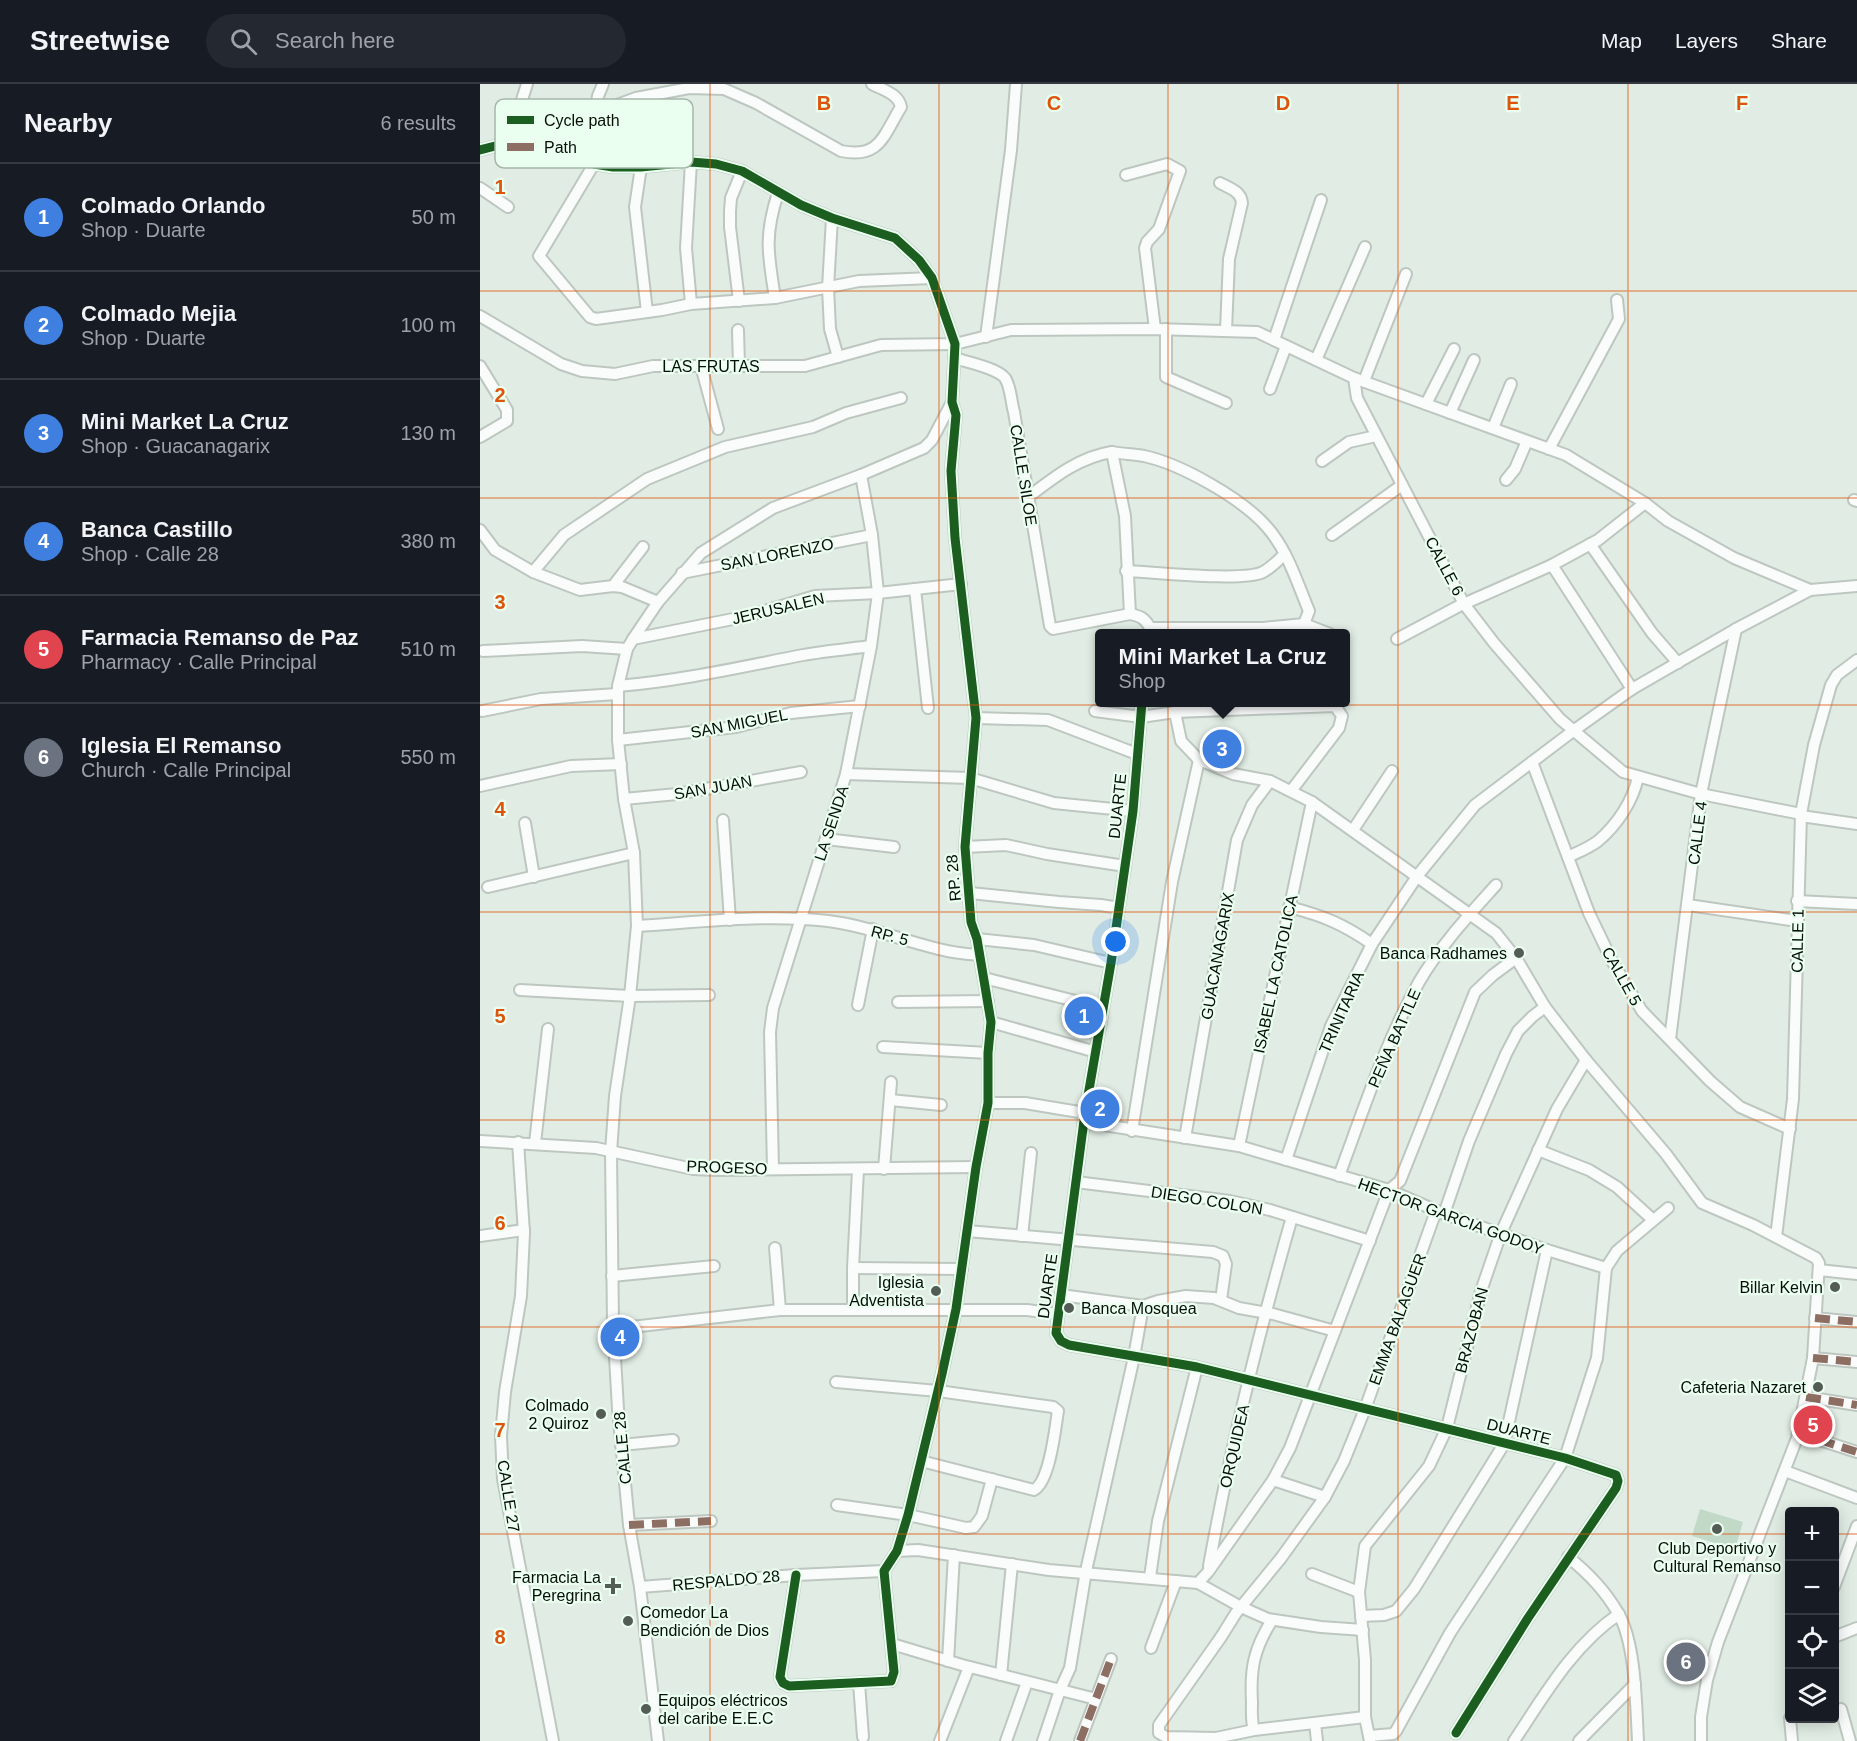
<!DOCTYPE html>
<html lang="en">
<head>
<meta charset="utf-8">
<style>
	:root { --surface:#171b24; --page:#242831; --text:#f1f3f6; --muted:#9ea1a6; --line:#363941; --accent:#1a73e8 }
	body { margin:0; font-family:Helvetica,sans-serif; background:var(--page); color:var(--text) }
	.controls { position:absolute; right:18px; bottom:18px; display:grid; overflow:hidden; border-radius:6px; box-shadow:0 3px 15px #0003 }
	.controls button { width:54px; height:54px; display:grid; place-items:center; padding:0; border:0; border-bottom:2px solid var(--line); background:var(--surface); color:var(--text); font:30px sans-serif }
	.you { position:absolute; left:636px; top:858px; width:21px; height:21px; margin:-15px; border:4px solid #fff; border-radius:50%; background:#1a73e8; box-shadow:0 0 0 9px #1a73e833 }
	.badge { display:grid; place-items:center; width:39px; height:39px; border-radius:50%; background:var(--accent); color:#fff; font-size:20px; font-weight:700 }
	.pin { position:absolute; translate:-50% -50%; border:3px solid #fff; box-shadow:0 2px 6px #0006 }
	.popup { position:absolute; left:615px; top:545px; width:255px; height:78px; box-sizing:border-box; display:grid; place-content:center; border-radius:6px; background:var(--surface); filter:drop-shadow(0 2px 4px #0005); font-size:20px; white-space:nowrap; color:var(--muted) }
	.popup b { font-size:22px; color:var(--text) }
	.popup::after { content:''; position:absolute; left:50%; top:100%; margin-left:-12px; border:12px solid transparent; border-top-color:var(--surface) }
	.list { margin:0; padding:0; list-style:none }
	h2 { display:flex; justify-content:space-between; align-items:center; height:78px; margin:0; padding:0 24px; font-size:26px }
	h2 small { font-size:20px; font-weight:400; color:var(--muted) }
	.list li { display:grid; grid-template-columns:39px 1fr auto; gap:18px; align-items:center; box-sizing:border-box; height:108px; padding:0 24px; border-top:2px solid var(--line) }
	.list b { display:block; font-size:22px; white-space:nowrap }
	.list p { margin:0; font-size:20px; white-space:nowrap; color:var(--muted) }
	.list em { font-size:20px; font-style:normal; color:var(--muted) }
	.icon { flex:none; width:33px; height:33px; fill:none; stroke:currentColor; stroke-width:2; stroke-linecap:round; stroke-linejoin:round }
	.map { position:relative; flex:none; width:1377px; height:1657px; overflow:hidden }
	header { display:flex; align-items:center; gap:36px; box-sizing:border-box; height:84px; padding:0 30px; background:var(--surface); border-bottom:2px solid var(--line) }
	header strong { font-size:28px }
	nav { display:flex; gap:33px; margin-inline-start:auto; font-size:21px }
	.search { width:420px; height:54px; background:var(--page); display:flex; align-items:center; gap:15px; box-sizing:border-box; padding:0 21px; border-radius:33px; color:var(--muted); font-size:22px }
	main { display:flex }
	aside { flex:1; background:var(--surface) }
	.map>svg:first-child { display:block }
	.grass { fill:#c2d9c8 }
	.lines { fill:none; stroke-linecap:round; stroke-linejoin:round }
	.minor-casing { stroke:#bdc7c0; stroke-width:14 }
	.minor { stroke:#fafcfb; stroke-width:10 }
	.quiet { stroke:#8d6e63; stroke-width:8; stroke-dasharray:15 8; stroke-linecap:butt }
	.cycleway-casing { stroke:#ebfff0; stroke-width:13 }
	.cycleway { stroke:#1b5e20; stroke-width:9 }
	.grid { fill:none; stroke:#dd550c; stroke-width:1.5; stroke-opacity:0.55 }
	.poi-dot { fill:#535c55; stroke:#ebfff0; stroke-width:2 }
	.labels { text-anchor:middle; stroke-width:4.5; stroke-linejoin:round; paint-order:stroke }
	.street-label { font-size:16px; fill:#060e08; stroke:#ebfff0 }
	.poi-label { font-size:16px; fill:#060e08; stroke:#ebfff0; text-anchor:end }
	.key { fill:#ebfff0; stroke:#a6b7aa; stroke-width:1.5 }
	.key-label { font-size:16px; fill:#060e08 }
	.grid-label { font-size:20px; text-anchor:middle; font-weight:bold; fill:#dd550c; stroke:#ebfff0; stroke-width:4.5; stroke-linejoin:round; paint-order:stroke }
</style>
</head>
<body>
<header>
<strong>Streetwise</strong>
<div class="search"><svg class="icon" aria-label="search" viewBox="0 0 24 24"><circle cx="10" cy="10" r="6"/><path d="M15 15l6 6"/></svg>Search here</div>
<nav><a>Map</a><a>Layers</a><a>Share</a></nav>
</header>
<main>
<aside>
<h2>Nearby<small>6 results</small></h2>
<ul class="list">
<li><span class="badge" style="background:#3f7fe0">1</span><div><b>Colmado Orlando</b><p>Shop · Duarte</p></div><em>50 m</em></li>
<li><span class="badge" style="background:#3f7fe0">2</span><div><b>Colmado Mejia</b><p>Shop · Duarte</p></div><em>100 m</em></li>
<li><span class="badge" style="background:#3f7fe0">3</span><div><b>Mini Market La Cruz</b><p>Shop · Guacanagarix</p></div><em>130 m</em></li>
<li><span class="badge" style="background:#3f7fe0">4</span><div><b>Banca Castillo</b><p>Shop · Calle 28</p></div><em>380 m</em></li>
<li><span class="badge" style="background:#e0444e">5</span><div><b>Farmacia Remanso de Paz</b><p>Pharmacy · Calle Principal</p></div><em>510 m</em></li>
<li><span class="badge" style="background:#6b7280">6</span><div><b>Iglesia El Remanso</b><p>Church · Calle Principal</p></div><em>550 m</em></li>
</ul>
</aside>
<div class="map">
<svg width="1377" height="1657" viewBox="0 0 1377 1657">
	<rect width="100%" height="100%" fill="#e1ede4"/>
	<path class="grass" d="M1220,1425l43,13 -8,27 -43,-13z"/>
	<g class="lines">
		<defs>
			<g id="minor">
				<path d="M115,29l3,-17 5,-12"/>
				<path d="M65,57l50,-28 41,-15 53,-10 35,1 32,14 85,48c39,8 42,-15 60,-44 -2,-13 -18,-17 -29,-23"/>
				<path d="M23,60l12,-22 12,-38"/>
				<path d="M0,66l23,-6 42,-3 26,16 23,7 19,3h28l50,-5 25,2 26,7 59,34 31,13 63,20 24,22 13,18 23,66 -3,58 4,13 -5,56 4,67 21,180 -11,129 6,75 6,17 14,83 -3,31v50l-12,64 -20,142 -14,65 -34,141 -11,36 -13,20 10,101 -3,9 -102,5 -6,-3 -3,-6 16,-102"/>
				<path d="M211,78l-5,86 5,56"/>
				<path d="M114,80l-55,92 51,61 6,2 66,-9 29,-6 84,-6 84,-17 73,-3"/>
				<path d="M161,83l-6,40 12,105"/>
				<path d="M646,91l41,-11 13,7 -21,58 -12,13 -2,6 10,81"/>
				<path d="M740,99c9,5 21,8 22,20l-13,56 -3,71"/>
				<path d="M0,104l28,19"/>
				<path d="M352,134l-4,70 2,41 8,28"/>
				<path d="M295,214c-7,-44 -11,-62 3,-105"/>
				<path d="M259,217l-9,-74v-16l1,-13 11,-27"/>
				<path d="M0,232l81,48 21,7 33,3 38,-8h152l76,-21 74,-1 56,-14 144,-1 102,3 97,46 212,77 79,48 23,18 66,37 76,32"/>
				<path d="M686,245v48l60,26"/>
				<path d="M258,246l1,36"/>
				<path d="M506,253l25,-187 5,-66"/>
				<path d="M794,256l47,-140"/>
				<path d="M474,274c13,4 43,10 51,20 6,9 6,24 9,34l36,214 3,3 77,-15c10,2 15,4 20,14h113l41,-4 26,10"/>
				<path d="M836,276l49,-113"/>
				<path d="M0,282l27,44v11l-27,16"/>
				<path d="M221,282l17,63"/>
				<path d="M874,294l3,20 107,206 30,39 66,76 63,53 78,22 100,20"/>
				<path d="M884,297l42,-107"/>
				<path d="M790,305l16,-43"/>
				<path d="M946,320l28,-55"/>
				<path d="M970,329l24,-53"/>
				<path d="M1013,344l18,-44"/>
				<path d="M1069,365l70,-130 -2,-19"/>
				<path d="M632,368c10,2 21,2 32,4 37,8 97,42 122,70 21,23 31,56 43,85l-5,13"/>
				<path d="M842,377l27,-19 27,-6"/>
				<path d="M1026,396l9,-11 12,-28"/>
				<path d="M547,414c26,-20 52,-41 85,-46l13,64 5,98"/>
				<path d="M1374,416l3,1"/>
				<path d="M0,446l15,20 38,22"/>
				<path d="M852,451l70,-50"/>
				<path d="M1110,460l62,89 26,30"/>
				<path d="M1072,481l80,124"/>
				<path d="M646,487c27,1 118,11 137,1 8,-4 15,-12 22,-18"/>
				<path d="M202,489l190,-38"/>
				<path d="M133,502l30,-39"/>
				<path d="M435,505l13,119"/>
				<path d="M178,518l-36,-15 -9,-1 -33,4 -47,-18 31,-37 83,-56 78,-32 88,-20 33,-14 55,-15"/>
				<path d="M153,555l115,-23 67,-20 63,-3 83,-9"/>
				<path d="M917,555l62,-33 93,-41 46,-25 47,-37"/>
				<path d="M3,567l99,-5 45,3"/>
				<path d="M138,602c62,-5 123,-19 185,-31 22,-4 45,-6 68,-9"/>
				<path d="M662,618l-9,109 -22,152 -26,150 -29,220 5,8 8,4 128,22 368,91 51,17 2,6 -2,7 -88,130 -72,115"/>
				<path d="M2,627l59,-12 76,-5"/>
				<path d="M615,627l46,6 34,-5 160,-6 7,10 -3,12 -48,63"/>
				<path d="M695,628l6,29 18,19 34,14 37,7 42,21 184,131 20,25 29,49 41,53 80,94 36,49 51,22 63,33 3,5 -6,95 -16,80 -79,204 -11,38 -6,37v24"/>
				<path d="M496,634l72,2 89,34"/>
				<path d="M138,656l118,-13 55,-14 69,-7"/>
				<path d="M1052,678l57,151 23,48 30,50 68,70 30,26 50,22"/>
				<path d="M366,690l124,4 84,25 79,8"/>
				<path d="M0,702l91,-20 50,-2"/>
				<path d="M144,715l53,-5 124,-22"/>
				<path d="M1321,732l56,8"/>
				<path d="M243,736l7,100"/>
				<path d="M45,739l9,54"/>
				<path d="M873,746l39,-59"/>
				<path d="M346,755l68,8"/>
				<path d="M485,763l41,-2 41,9 78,12"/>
				<path d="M1088,773c10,-5 21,-9 30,-16 19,-16 35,-40 40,-64"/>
				<path d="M8,803l146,-34"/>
				<path d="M490,809l89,9 42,3 18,3"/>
				<path d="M1317,817l60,3"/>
				<path d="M1208,821l109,16"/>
				<path d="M809,823c35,9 54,17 83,37"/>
				<path d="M157,842c63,-4 128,-12 191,-5 40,5 76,20 115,29 11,3 24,4 36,5"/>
				<path d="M497,855l57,6 77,18"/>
				<path d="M504,894l119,30"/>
				<path d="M40,906l110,6 79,-1"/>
				<path d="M418,918l90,-1"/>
				<path d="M378,921l15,-76"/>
				<path d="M511,938l105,30"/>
				<path d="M1190,955l31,-245 35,-165"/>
				<path d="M403,963l105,6"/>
				<path d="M410,1016l51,5"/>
				<path d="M508,1019h37l60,10"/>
				<path d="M604,1038l155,24 150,44 55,24 103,36 59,18"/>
				<path d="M652,1047l40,-249 27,-122"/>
				<path d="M705,1054l52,-298 15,-35 18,-24"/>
				<path d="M0,1057l116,7 97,21 23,1 260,-3"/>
				<path d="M38,1058l6,91 -3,63 -16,96 -4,44 2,43 50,262"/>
				<path d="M55,1059l13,-114"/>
				<path d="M759,1062l73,-344"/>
				<path d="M1058,1066l51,20 28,17 35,32"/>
				<path d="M806,1076l45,-134 41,-82 46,-69 57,-70 98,-74 59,-42 104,-60 74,-39 47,-4"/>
				<path d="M293,1085l-3,-137 3,-24 73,-234 25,-128 7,-53 -6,-58 -11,-60"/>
				<path d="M404,1085l7,-87"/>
				<path d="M859,1092c24,-65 46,-133 80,-194 20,-35 51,-68 77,-97"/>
				<path d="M596,1098l154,19 40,9 100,31"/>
				<path d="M964,1130l25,-73 37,-87 12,-23 15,-15 12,-9"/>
				<path d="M487,1147l246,21 10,4 3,8 -5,36"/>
				<path d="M0,1152l44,-6"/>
				<path d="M542,1152l9,-83"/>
				<path d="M1296,1153l17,-138 8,-285 13,-69 17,-60 6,-10 20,-15"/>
				<path d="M295,1164l5,62"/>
				<path d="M373,1184l109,1"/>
				<path d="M1339,1186l38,4"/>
				<path d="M132,1192l102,-10"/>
				<path d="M581,1211l82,11 15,-5 28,-5 28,2 25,10 34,6 62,17"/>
				<path d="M373,1225v-41l5,-98"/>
				<path d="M1335,1234l42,4"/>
				<path d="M134,1245l166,-19h247l31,4"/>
				<path d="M1333,1274l44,4"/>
				<path d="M356,1298l102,9 115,16 5,4c-3,18 -8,70 -24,79l-113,-29"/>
				<path d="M1326,1313l51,8"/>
				<path d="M1318,1349l59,19"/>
				<path d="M141,1361l52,-5"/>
				<path d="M1305,1387l72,27"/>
				<path d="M793,1396l52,17"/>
				<path d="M357,1421l71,10 58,13 8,-1 8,-11 10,-37"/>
				<path d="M149,1441l82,-4"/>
				<path d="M417,1467l21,-1 131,20 149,13 43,24 27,12 53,8 42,3"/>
				<path d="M1088,1473c19,15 38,35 50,56 18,30 18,93 20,128"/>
				<path d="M729,1482c21,-117 50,-234 83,-349"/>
				<path d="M832,1490l47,18"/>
				<path d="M670,1493l8,-56 39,-154"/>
				<path d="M718,1499l10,-11 65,-92 17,-32 99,-258 11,-9 75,-189 18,-17 23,-17"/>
				<path d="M160,1503l156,-12 88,-4"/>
				<path d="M1354,1503l23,-61"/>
				<path d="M881,1532l23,-1 12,-4 18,-22 90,-145 43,-194"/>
				<path d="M1354,1553l23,-9"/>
				<path d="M412,1560l70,21 134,34"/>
				<path d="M671,1564l25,-67"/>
				<path d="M468,1577l6,-106"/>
				<path d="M521,1591l11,-111"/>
				<path d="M379,1599l4,54"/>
				<path d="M1361,1625l9,32"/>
				<path d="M885,1633l-111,13 -38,8 -50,-1 -7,-4v-8l62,-88 15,-24 45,-55 44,-61 19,-36 21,-52 71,-198"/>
				<path d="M1310,1634l2,23"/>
				<path d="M835,1639l2,18"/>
				<path d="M774,1646c-3,-9 -2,-19 -2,-28 -2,-34 2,-53 20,-82"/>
				<path d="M889,1652l24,-2 3,-3 54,-98 115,-175 32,-100 9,-90 11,-17 51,-43"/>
				<path d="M178,1657l-18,-154 -11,-62 -11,-116 -5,-86 -2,-171 4,-56 15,-100 7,-70 -3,-73 -10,-54 -6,-59v-54l9,-37 6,-10 25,-37 43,-49 72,-45 88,-33 63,-27 8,-8 20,-38"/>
				<path d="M460,1657l29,-74"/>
				<path d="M526,1657l21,-59"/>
				<path d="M563,1657l17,-51 10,-22 16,-97 48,-214 9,-51"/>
				<path d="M600,1657l31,-82"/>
				<path d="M890,1657l-5,-24v-57l-6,-68 6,-46 64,-80 18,-38 34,-137 20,-58 56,-124 29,-49"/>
				<path d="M1034,1657c30,-45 59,-96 105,-127"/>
				<path d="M1099,1657l56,-57"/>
			</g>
		</defs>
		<use href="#minor" class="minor-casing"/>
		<use href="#minor" class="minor"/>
		<g class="quiet">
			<path d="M1335,1234l42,4"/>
			<path d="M1333,1274l44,4"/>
			<path d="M1326,1313l51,8"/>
			<path d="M1318,1349l59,19"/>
			<path d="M149,1441l82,-4"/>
			<path d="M600,1657l31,-82"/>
		</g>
		<defs>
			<g id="cycleway">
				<path d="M0,66l23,-6 42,-3 26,16 23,7 19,3h28l50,-5 25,2 26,7 59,34 31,13 63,20 24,22 13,18 23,66 -3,58 4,13 -5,56 4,67 21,180 -11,129 6,75 6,17 14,83 -3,31v50l-12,64 -20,142 -14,65 -34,141 -11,36 -13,20 10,101 -3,9 -102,5 -6,-3 -3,-6 16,-102"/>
				<path d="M662,618l-9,109 -22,152 -26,150 -29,220 5,8 8,4 128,22 368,91 51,17 2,6 -2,7 -88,130 -72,115"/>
			</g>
		</defs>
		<use href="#cycleway" class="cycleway-casing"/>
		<use href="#cycleway" class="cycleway"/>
	</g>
	<path class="grid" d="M230,0v1657M459,0v1657M688,0v1657M918,0v1657M1148,0v1657M0,207h1377M0,414h1377M0,621h1377M0,828h1377M0,1036h1377M0,1243h1377M0,1450h1310M1354,1450h23"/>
	<g class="poi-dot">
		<circle cx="1039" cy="869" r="6"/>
		<circle cx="1355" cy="1203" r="6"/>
		<circle cx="456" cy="1207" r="6"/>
		<circle cx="589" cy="1224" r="6"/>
		<circle cx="1338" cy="1303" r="6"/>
		<circle cx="121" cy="1330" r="6"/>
		<circle cx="1237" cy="1445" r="6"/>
		<path d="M130 1493h6v6h6v6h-6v6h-6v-6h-6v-6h6z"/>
		<circle cx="148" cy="1537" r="6"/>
		<circle cx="166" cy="1625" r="6"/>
	</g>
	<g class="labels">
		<g class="street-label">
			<text x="231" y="288">LAS FRUTAS</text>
			<text transform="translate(544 391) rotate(81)" y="6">CALLE SILOE</text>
			<text transform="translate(297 470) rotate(-11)" y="6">SAN LORENZO</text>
			<text transform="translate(965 482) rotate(62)" y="6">CALLE 6</text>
			<text transform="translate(298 524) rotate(-13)" y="6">JERUSALEN</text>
			<text transform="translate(259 639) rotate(-11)" y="6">SAN MIGUEL</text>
			<text transform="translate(233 703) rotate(-10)" y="6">SAN JUAN</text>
			<text transform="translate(637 722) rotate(-84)" y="6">DUARTE</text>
			<text transform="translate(351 739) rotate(-72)" y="6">LA SENDA</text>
			<text transform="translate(1217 749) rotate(-83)" y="6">CALLE 4</text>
			<text transform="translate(473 794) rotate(-95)" y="6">RP. 28</text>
			<text transform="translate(410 851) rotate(15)" y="6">RP. 5</text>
			<text transform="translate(1317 857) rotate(-89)" y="6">CALLE 1</text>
			<text transform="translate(737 872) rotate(-80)" y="6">GUACANAGARIX</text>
			<text transform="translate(795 890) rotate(-78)" y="6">ISABEL LA CATOLICA</text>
			<text transform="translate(1142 892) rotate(61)" y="6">CALLE 5</text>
			<text transform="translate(861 928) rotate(-66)" y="6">TRINITARIA</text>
			<text transform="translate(914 954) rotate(-66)" y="6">PEÑA BATTLE</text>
			<text transform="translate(247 1083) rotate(2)" y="6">PROGESO</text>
			<text transform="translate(727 1116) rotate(9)" y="6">DIEGO COLON</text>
			<text transform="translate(971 1132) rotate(20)" y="6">HECTOR GARCIA GODOY</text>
			<text transform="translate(567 1202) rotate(-82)" y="6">DUARTE</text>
			<text transform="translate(917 1235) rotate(-70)" y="6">EMMA BALAGUER</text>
			<text transform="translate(991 1246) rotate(-75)" y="6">BRAZOBAN</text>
			<text transform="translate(1039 1347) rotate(14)" y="6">DUARTE</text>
			<text transform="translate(754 1362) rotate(-77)" y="6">ORQUIDEA</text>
			<text transform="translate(142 1364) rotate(-95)" y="6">CALLE 28</text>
			<text transform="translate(29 1412) rotate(81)" y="6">CALLE 27</text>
			<text transform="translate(246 1496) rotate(-5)" y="6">RESPALDO 28</text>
		</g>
		<g class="poi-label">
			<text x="1027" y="875">Banca Radhames</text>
			<text x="444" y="1204">Iglesia<tspan x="444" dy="18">Adventista</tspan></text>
			<text x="1343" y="1209">Billar Kelvin</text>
			<text x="601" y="1230" text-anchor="start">Banca Mosquea</text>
			<text x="1326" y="1309">Cafeteria Nazaret</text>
			<text x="109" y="1327">Colmado<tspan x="109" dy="18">2 Quiroz</tspan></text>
			<text x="1237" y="1470" text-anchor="middle">Club Deportivo y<tspan x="1237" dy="18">Cultural Remanso</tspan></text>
			<text x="121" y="1499">Farmacia La<tspan x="121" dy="18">Peregrina</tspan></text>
			<text x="160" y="1534" text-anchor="start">Comedor La<tspan x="160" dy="18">Bendición de Dios</tspan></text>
			<text x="178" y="1622" text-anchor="start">Equipos eléctricos<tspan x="178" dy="18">del caribe E.E.C</tspan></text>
		</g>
	</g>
	<rect x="15" y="15" width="198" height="69" rx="9" class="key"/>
	<rect x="27" y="32" width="27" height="8" fill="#1b5e20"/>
	<rect x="27" y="59" width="27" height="8" fill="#8d6e63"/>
	<g class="key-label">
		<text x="64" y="42">Cycle path</text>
		<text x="64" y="69">Path</text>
	</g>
	<g class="grid-label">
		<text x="344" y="26">B</text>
		<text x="574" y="26">C</text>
		<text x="803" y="26">D</text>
		<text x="1033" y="26">E</text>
		<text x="1262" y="26">F</text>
		<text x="20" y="110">1</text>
		<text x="20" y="318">2</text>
		<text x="20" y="525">3</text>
		<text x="20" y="732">4</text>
		<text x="20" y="939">5</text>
		<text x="20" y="1146">6</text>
		<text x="20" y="1353">7</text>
		<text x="20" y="1560">8</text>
	</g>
</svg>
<div class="controls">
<button>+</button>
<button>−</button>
<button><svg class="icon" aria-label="locate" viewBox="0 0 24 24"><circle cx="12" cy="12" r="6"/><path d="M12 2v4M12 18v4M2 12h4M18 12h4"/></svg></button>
<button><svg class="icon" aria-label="layers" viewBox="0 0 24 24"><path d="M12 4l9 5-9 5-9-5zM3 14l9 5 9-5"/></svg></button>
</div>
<div class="you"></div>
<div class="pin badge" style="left:604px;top:932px;background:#3f7fe0">1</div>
<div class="pin badge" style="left:620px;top:1025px;background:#3f7fe0">2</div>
<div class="pin badge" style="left:742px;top:665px;background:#3f7fe0">3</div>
<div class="popup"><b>Mini Market La Cruz</b>Shop</div>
<div class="pin badge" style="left:140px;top:1253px;background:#3f7fe0">4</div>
<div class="pin badge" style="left:1333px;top:1341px;background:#e0444e">5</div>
<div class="pin badge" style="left:1206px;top:1578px;background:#6b7280">6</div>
</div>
</main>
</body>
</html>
